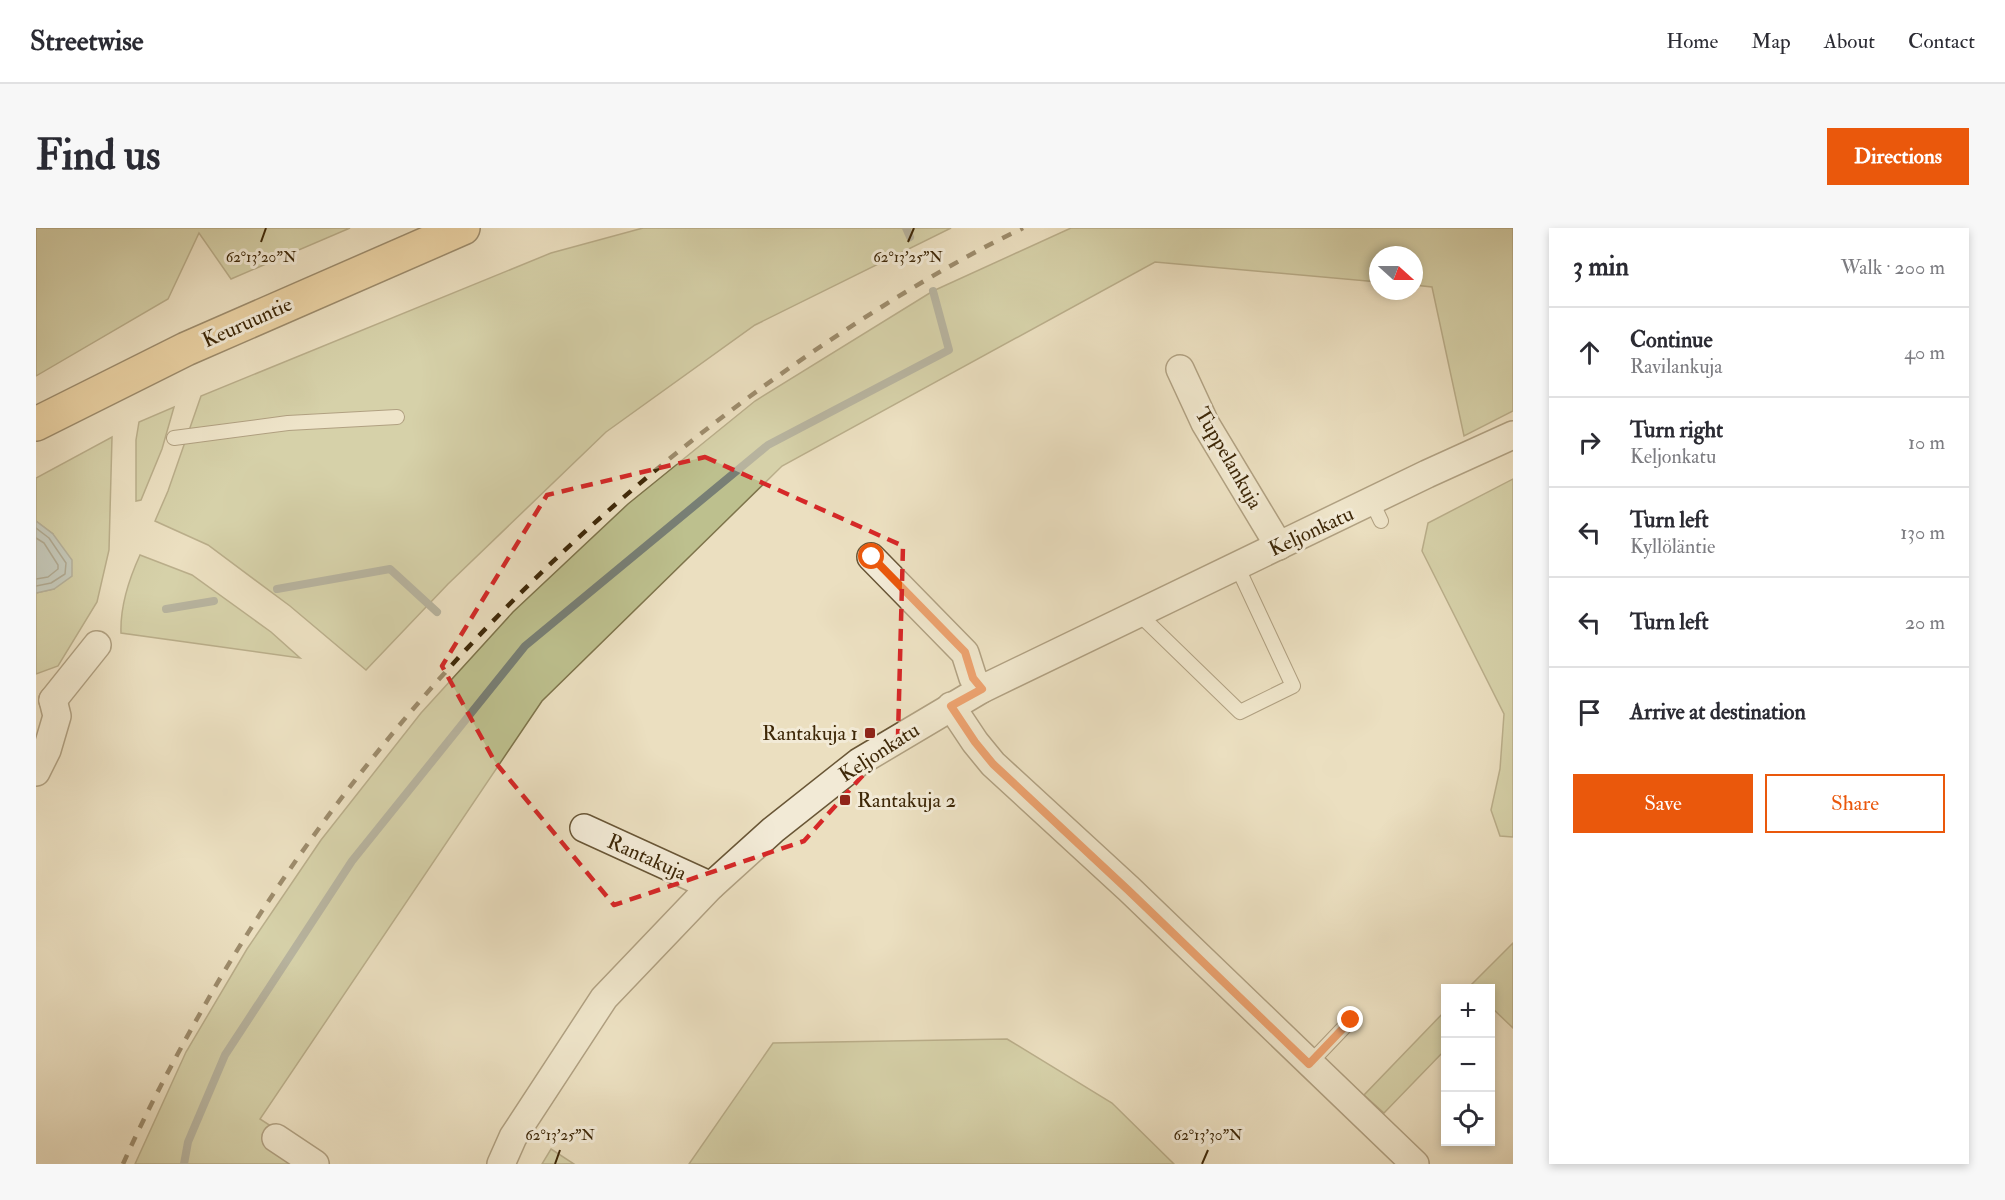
<!DOCTYPE html>
<html lang="en">
<head>
<meta charset="utf-8">
<style>
	:root { --surface:#fff; --page:#f7f7f7; --text:#2b2b33; --muted:#7c7c81; --line:#e1e1e2; --accent:#ea580c }
	body { margin:0; font-family:"IM FELL Double Pica",serif; background:var(--page); color:var(--text) }
	.controls { position:absolute; right:18px; bottom:18px; display:grid; overflow:hidden; border-radius:0px; box-shadow:0 3px 9px #0003 }
	.controls button { width:54px; height:54px; display:grid; place-items:center; padding:0; border:0; border-bottom:2px solid var(--line); background:var(--surface); color:var(--text); font:30px sans-serif }
	.compass { position:absolute; left:1333px; top:18px; width:54px; height:54px; border-radius:50%; background:var(--surface); box-shadow:0 3px 9px #0003; rotate:111deg }
	.stop { position:absolute; width:18px; height:18px; margin:-14px; border:4px solid #ea580c; border-radius:50%; background:#fff }
	.stop.end { background:#ea580c; border-color:#fff; box-shadow:0 2px 6px #0008 }
	.list { margin:0; padding:0; list-style:none }
	h2 { display:flex; justify-content:space-between; align-items:center; height:78px; margin:0; padding:0 24px; font-size:26px }
	h2 small { font-size:20px; font-weight:400; color:var(--muted) }
	.list li { display:grid; grid-template-columns:39px 1fr auto; gap:18px; align-items:center; box-sizing:border-box; height:90px; padding:0 24px; border-top:2px solid var(--line) }
	.list b { display:block; font-size:22px; white-space:nowrap }
	.list p { margin:0; font-size:20px; white-space:nowrap; color:var(--muted) }
	.list em { font-size:20px; font-style:normal; color:var(--muted) }
	.actions { display:flex; gap:12px; padding:18px 24px }
	.actions a { flex:1; padding:14px 0; border:2px solid var(--accent); border-radius:0px; text-align:center; font-size:21px; color:var(--accent) }
	.actions .main { background:var(--accent); color:#fff }
	.icon { flex:none; width:33px; height:33px; fill:none; stroke:currentColor; stroke-width:2; stroke-linecap:round; stroke-linejoin:round }
	.map { position:relative; flex:none; width:1477px; height:936px; overflow:hidden; border-radius:0px }
	header { display:flex; align-items:center; gap:36px; box-sizing:border-box; height:84px; padding:0 30px; background:var(--surface); border-bottom:2px solid var(--line) }
	header strong { font-size:28px }
	nav { display:flex; gap:33px; margin-inline-start:auto; font-size:21px }
	.intro { display:flex; align-items:center; justify-content:space-between; box-sizing:border-box; height:144px; padding:0 36px }
	h1 { margin:0; font-size:42px }
	.button { padding:15px 27px; border-radius:0px; background:var(--accent); color:#fff; font-size:21px; font-weight:700 }
	main { display:flex; gap:36px; padding:0 36px }
	aside { flex:1; background:var(--surface); border-radius:0px; box-shadow:0 3px 9px #0003 }
	.map>svg:first-child { display:block }
	.green { fill:#bdc08e; stroke:#7e744b; stroke-width:1.5 }
	.water { fill:#9eb9be; stroke:#787f75; stroke-width:1.5 }
	.lines { fill:none; stroke-linecap:round; stroke-linejoin:round }
	.shore { stroke:#6e7063; stroke-width:1.5 }
	.stream { stroke:#787f75; stroke-width:8 }
	.lane-casing { stroke:#695636; stroke-width:16 }
	.street-casing { stroke:#695636; stroke-width:30 }
	.highway-casing { stroke:#3e2808; stroke-width:36 }
	.lane { stroke:#f2ead6; stroke-width:14 }
	.street { stroke:#f2ead6; stroke-width:27 }
	.highway { stroke:#e6c080; stroke-width:33 }
	.rail { stroke:#3e2808; stroke-width:4.5; stroke-dasharray:10 10; stroke-linecap:butt }
	.route { stroke:#ea580c; stroke-width:8 }
	.marked { fill:none; stroke:#d62828; stroke-width:4.5; stroke-dasharray:12 8; stroke-linejoin:round }
	.ticks { fill:none; stroke:#3e2808; stroke-width:2 }
	.poi-dot { fill:#8f2418; stroke:#f2ead6; stroke-width:2 }
	.labels { text-anchor:middle; stroke-width:6; stroke-linejoin:round; paint-order:stroke }
	.street-label { font-size:21px; fill:#3e2808; stroke:#f2ead6 }
	.poi-label { font-size:21px; fill:#3e2808; stroke:#f2ead6; text-anchor:end }
	.ticks-label { font-size:15px; text-anchor:middle; fill:#3e2808; stroke:#f2ead6; stroke-width:6; stroke-linejoin:round; paint-order:stroke }
</style>
</head>
<body>
<header>
<strong>Streetwise</strong>
<nav><a>Home</a><a>Map</a><a>About</a><a>Contact</a></nav>
</header>
<div class="intro"><h1>Find us</h1><a class="button">Directions</a></div>
<main>
<div class="map">
<svg width="1477" height="936" viewBox="0 0 1477 936">
	<rect width="100%" height="100%" fill="#ebdfc0"/>
	<filter id="stains"><feTurbulence type="fractalNoise" baseFrequency=".00333" numOctaves="4"/><feColorMatrix values="0 0 0 0 .2 0 0 0 0 .09 0 0 0 0 .02 0 0 0 .5 -.17"/></filter>
	<radialGradient id="worn" r=".72"><stop offset=".6" stop-color="#630" stop-opacity="0"/><stop offset="1" stop-color="#630" stop-opacity=".3"/></radialGradient>
	<g class="green">
		<path d="M0,0h314l-119,51 -32,-46 -31,66 -132,77z"/>
		<path d="M607,0h308l-196,97 -149,107 -158,152 -82,86 -76,-64 -82,-61 -53,-24 13,-30 33,-95 350,-143z"/>
		<path d="M1035,0h442v183l-49,25 -32,-149 -18,-2v-30h-36v27l-223,-20 -373,204 -240,235 -282,418 69,45h-194l51,-112 61,-103 74,-109 100,-127 92,-101 115,-108 127,-103 178,-110z"/>
		<path d="M138,179l-12,42 -21,51 -5,1v-61l3,-18z"/>
		<path d="M76,209l-3,113 -12,52 -39,64 -22,8v-81l18,-4 -1,-55 -17,-13v-43z"/>
		<path d="M1477,251v358l-13,-1 -9,-26 9,-41 4,-55 -82,-163 6,-28z"/>
		<path d="M104,327l52,20 79,57 29,26 -179,-25c-1,-27 8,-54 19,-78z"/>
		<path d="M1477,715v85l-22,-21 -1,-19h-22z"/>
		<path d="M1409,783v39l-61,63 -20,-18z"/>
		<path d="M971,811l105,64 62,61h-485l84,-121z"/>
		<path d="M515,921l23,15h-32z"/>
	</g>
	<path class="water" d="M0,293l17,13 19,26v16l-18,13 -18,4z"/>
	<g class="lines">
		<g class="shore">
			<path d="M0,300l13,10 17,25 -1,11 -14,9 -15,3"/>
			<path d="M0,310l8,5 14,22v4l-10,8 -12,2"/>
		</g>
		<g class="stream">
			<path d="M870,0l4,9"/>
			<path d="M241,361l113,-20 47,43"/>
			<path d="M130,381l48,-8"/>
			<path d="M148,936l4,-22 37,-87 127,-194 173,-215 243,-201 181,-95 -16,-59"/>
		</g>
		<defs>
			<g id="lane">
				<path d="M138,210l114,-15 109,-6"/>
				<path d="M1336,274l9,19"/>
				<path d="M1103,386l101,98 53,-26 -56,-120"/>
				<path d="M1273,836l42,-44"/>
			</g>
			<g id="street">
				<path d="M1144,141l25,54 74,123"/>
				<path d="M835,329l94,96 8,25 9,11"/>
				<path d="M17,472l44,-55"/>
				<path d="M915,478l24,36 18,22 136,125 286,275"/>
				<path d="M0,544l11,-22 10,-34 -4,-16"/>
				<path d="M548,600l127,58"/>
				<path d="M240,910l39,26"/>
				<path d="M465,936l12,-27 91,-139 107,-112 62,-56 86,-68 123,-73 445,-215 86,-39"/>
			</g>
			<path id="highway" d="M0,196l150,-75 277,-121"/>
		</defs>
		<use href="#lane" class="lane-casing"/>
		<use href="#street" class="street-casing"/>
		<use href="#highway" class="highway-casing"/>
		<use href="#lane" class="lane"/>
		<use href="#street" class="street"/>
		<use href="#highway" class="highway"/>
		<path class="rail" d="M87,936c27,-61 59,-119 92,-177 149,-254 353,-468 596,-634 68,-46 139,-90 212,-125"/>
	</g>
	<g class="lines">
		<path class="route" d="M836,329l93,95 8,26 9,11 -31,17 24,36 18,22 135,126 181,174 42,-44"/>
	</g>
	<path d="M0 0H1477V936H0ZM669,229l198,89 -5,190 -94,105 -190,64 -119,-143 -53,-96 105,-171z" fill="#ebdfc0" fill-opacity=".55" fill-rule="evenodd"/>
	<path class="marked" d="M669,229l198,89 -5,190 -94,105 -190,64 -119,-143 -53,-96 105,-171z"/>
	<path class="ticks" d="M225,14l5,-14M872,14l6,-14M519,936l5,-14M1166,936l6,-14"/>
	<g class="poi-dot">
		<rect x="828" y="499" width="12" height="12" rx="3"/>
		<rect x="803" y="566" width="12" height="12" rx="3"/>
	</g>
	<g class="labels">
		<g class="street-label">
			<text transform="translate(211 94) rotate(-24)" y="7">Keuruuntie</text>
			<text transform="translate(1193 230) rotate(60)" y="7">Tuppelankuja</text>
			<text transform="translate(1275 303) rotate(-25)" y="7">Keljonkatu</text>
			<text transform="translate(843 524) rotate(-33)" y="7">Keljonkatu</text>
			<text transform="translate(611 629) rotate(24)" y="7">Rantakuja</text>
		</g>
		<g class="poi-label">
			<text x="822" y="512">Rantakuja 1</text>
			<text x="821" y="579" text-anchor="start">Rantakuja 2</text>
		</g>
	</g>
	<g class="ticks-label">
		<text x="225" y="34">62°13'20"N</text>
		<text x="872" y="34">62°13'25"N</text>
		<text x="524" y="912">62°13'25"N</text>
		<text x="1172" y="912">62°13'30"N</text>
	</g>
	<rect width="100%" height="100%" filter="url(#stains)"/>
	<rect width="100%" height="100%" fill="url(#worn)"/>
</svg>
<div class="controls">
<button>+</button>
<button>−</button>
<button><svg class="icon" aria-label="locate" viewBox="0 0 24 24"><circle cx="12" cy="12" r="6"/><path d="M12 2v4M12 18v4M2 12h4M18 12h4"/></svg></button>
</div>
<svg class="compass" viewBox="-18 -18 36 36"><path d="M0-13l5 13h-10z" fill="#e53935"/><path d="M0 13l5-13h-10z" fill="#7c7c81"/></svg>
<div class="stop" style="left:836px;top:329px"></div>
<div class="stop end" style="left:1315px;top:792px"></div>
</div>
<aside>
<h2>3 min<small>Walk · 200 m</small></h2>
<ul class="list">
<li><svg class="icon" aria-label="ahead" viewBox="0 0 24 24"><path d="M12 20V5M6 11l6-6 6 6"/></svg><div><b>Continue</b><p>Ravilankuja</p></div><em>40 m</em></li>
<li><svg class="icon" aria-label="right" viewBox="0 0 24 24"><path d="M7 20v-9h11M14 6l5 5-5 5"/></svg><div><b>Turn right</b><p>Keljonkatu</p></div><em>10 m</em></li>
<li><svg class="icon" aria-label="left" viewBox="0 0 24 24"><path d="M17 20v-9H6M10 6l-5 5 5 5"/></svg><div><b>Turn left</b><p>Kyllöläntie</p></div><em>130 m</em></li>
<li><svg class="icon" aria-label="left" viewBox="0 0 24 24"><path d="M17 20v-9H6M10 6l-5 5 5 5"/></svg><div><b>Turn left</b></div><em>20 m</em></li>
<li><svg class="icon" aria-label="arrive" viewBox="0 0 24 24"><path d="M6 21V4h12l-3 4 3 4H6"/></svg><div><b>Arrive at destination</b></div></li>
</ul>
<div class="actions"><a class="main">Save</a><a>Share</a></div>
</aside>
</main>
</body>
</html>
